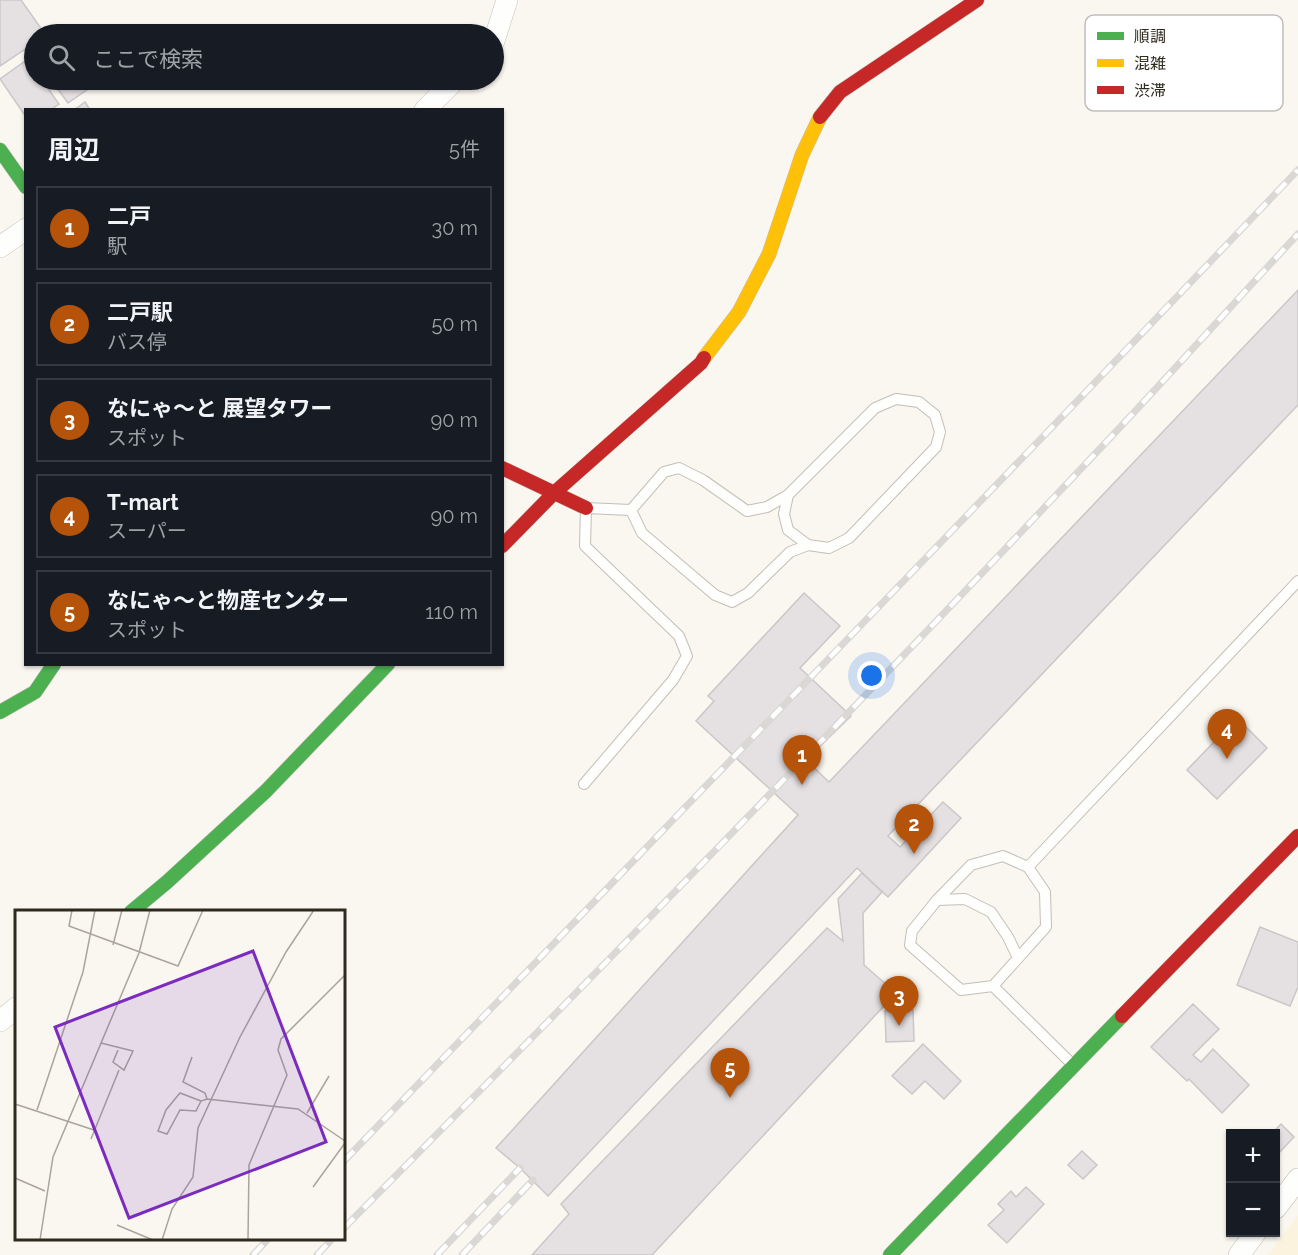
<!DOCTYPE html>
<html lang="ja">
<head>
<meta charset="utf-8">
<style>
	:root { --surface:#171b24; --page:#242831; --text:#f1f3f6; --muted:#9ea1a6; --line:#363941; --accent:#b45309 }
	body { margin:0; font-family:Raleway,"Noto Sans JP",sans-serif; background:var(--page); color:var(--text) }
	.controls { position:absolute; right:18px; bottom:18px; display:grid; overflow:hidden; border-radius:0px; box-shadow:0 2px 4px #0004 }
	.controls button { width:54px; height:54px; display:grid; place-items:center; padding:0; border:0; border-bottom:2px solid var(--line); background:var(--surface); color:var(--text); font:30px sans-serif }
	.you { position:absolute; left:872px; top:676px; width:21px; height:21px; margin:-15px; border:4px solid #fff; border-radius:50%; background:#1a73e8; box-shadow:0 0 0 9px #1a73e833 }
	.badge { display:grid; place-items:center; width:39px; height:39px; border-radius:50%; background:var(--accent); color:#fff; font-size:20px; font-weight:700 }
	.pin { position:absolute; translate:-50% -50px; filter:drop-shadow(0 2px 3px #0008) }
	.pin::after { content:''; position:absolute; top:32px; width:21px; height:18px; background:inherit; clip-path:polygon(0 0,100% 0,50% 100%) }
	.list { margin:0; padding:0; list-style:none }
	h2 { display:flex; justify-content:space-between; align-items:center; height:78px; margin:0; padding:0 24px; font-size:26px }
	h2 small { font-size:20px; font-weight:400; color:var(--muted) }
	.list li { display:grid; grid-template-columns:39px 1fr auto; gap:18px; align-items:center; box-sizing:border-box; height:84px; margin:0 12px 12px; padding:0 12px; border:2px solid var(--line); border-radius:0px }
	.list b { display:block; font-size:22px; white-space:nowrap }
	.list p { margin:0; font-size:20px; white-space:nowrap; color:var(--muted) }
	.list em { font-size:20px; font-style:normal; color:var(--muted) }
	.icon { flex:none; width:33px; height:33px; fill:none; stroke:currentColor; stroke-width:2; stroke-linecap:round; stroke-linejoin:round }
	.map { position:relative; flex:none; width:1298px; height:1255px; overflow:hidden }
	.search { position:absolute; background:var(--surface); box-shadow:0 2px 4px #0004; left:24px; top:24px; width:480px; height:66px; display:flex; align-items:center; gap:15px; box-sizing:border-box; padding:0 21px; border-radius:33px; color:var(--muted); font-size:22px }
	.panel { position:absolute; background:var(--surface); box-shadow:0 2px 4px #0004; left:24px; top:108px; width:480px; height:558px; border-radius:0px }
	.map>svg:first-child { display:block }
	.built { fill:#fbf3de }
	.building { fill:#e5e0e2; stroke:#cbc6c8; stroke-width:1.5 }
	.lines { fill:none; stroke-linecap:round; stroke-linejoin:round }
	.lane-casing { stroke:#c3bfb7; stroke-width:12 }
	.street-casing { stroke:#c3bfb7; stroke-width:22 }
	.fast-casing { stroke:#c3bfb7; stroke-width:15 }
	.slow-casing { stroke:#c3bfb7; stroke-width:15 }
	.jam-casing { stroke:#c3bfb7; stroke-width:15 }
	.lane { stroke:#fefefd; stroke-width:10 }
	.street { stroke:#fefefd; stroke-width:21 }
	.fast { stroke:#4caf50; stroke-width:14 }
	.slow { stroke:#ffc107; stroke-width:14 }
	.jam { stroke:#c62828; stroke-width:14 }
	.rail-casing { stroke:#d9d8d5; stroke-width:7 }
	.rail { stroke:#fff; stroke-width:4.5; stroke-dasharray:14; stroke-linecap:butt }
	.inset-road { fill:none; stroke:#a9a59c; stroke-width:1.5 }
	.view { fill:#7b2cbf; fill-opacity:0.15; stroke:#7b2cbf; stroke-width:3 }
	.inset-edge { fill:none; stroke:#2f2a1e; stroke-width:3 }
	.key { fill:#fff; stroke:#c1bfbc; stroke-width:1.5 }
	.key-label { font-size:16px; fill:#2f2a1e }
</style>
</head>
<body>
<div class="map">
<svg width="1298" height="1255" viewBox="0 0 1298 1255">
	<rect width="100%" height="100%" fill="#faf7f0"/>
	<path class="built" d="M1298,1215v40h-31z"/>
	<g class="building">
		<path d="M0,0h21l24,34h-11v9l-34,23z"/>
		<path d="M28,59l6,9v12h8l17,24 -9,6h-24v7l-26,-38z"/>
		<path d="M51,80h30l7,9 -20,14z"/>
		<path d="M85,102l5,8h-16z"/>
		<path d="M1298,290v115l-410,431 12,11 43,-45 18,16 -73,79 -31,-29 -309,328 -28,-28 -24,-20 302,-333 -102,-94 18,-20 -6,-5 96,-103 36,33 -40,42 51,48 -45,44 23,22z"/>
		<path d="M1237,718l30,30 -50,51 -30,-29z"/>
		<path d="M862,873l20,19 -19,21 1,52 32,28 -244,262h-120l37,-41 -8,-10 266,-276 16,13 -5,-42z"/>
		<path d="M1260,927l38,15v45l-8,19 -53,-21z"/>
		<path d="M1193,1004l26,25 -26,26 8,7 12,-13 36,36 -27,28 -33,-34 -2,2 -36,-34z"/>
		<path d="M913,1010l1,31 -28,1 -1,-31z"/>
		<path d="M923,1044l38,37 -17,18 -19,-18 -13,13 -20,-18z"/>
		<path d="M1281,1124l13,13 -18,19v-22h-5z"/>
		<path d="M1082,1151l15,14 -14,14 -15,-14z"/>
		<path d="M1026,1187l18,17 -37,39 -19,-18 16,-15 -6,-6 13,-13 5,6z"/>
	</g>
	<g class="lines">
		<defs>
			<g id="lane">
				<path d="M788,495l-4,19 4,16 20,15"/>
				<path d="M584,784l89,-104 14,-24 -8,-20 -94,-90 1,-38 45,2 33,-38 15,-4 24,12 44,31 20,-4 21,-12 87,-87 21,-9 23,3 16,13 5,17 -4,15 -87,91 -20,10 -21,-3 -18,7 -42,41 -16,9 -17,-7 -73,-62 -11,-23"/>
				<path d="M1028,867l270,-286"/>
				<path d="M937,900l28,-1 26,13 17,25 10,21"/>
				<path d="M993,986l53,-59 -1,-35 -17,-25 -25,-11 -32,9 -34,35 -25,31 -2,14 51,45 32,-4 79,78"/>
			</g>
			<g id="street">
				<path d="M494,41l13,-41"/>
				<path d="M425,110l30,-30"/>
				<path d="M0,247l26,-18"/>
				<path d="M0,1021l16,-13"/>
				<path d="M1276,1208l22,-29"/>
				<path d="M1239,1255l17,-23"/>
			</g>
			<g id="fast">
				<path d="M0,150l26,37"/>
				<path d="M0,712l35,-20 19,-28"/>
				<path d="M131,912l36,-30 99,-91 122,-127"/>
				<path d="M890,1255l232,-239"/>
			</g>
			<path id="slow" d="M704,358l35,-46 30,-58 33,-99 18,-38"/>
			<g id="jam">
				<path d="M820,117l20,-25 137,-92"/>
				<path d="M502,468l84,40"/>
				<path d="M502,546l52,-53 147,-130 3,-5"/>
				<path d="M1122,1016l176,-180"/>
			</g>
		</defs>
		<use href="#lane" class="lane-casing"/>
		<use href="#street" class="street-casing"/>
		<use href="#fast" class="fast-casing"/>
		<use href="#slow" class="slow-casing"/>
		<use href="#jam" class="jam-casing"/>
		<use href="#lane" class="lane"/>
		<use href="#street" class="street"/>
		<use href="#fast" class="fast"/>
		<use href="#slow" class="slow"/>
		<use href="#jam" class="jam"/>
		<defs>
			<g id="rail">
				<path d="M344,1161l739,-766 215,-225"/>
				<path d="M344,1228c258,-260 515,-523 766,-790 63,-67 125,-136 188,-204"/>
				<path d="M253,1255l16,-17"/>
				<path d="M317,1255l16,-17"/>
				<path d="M437,1255l83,-87"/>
				<path d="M462,1255l71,-75"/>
			</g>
		</defs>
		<use href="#rail" class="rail-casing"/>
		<use href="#rail" class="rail"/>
	</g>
	<g transform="translate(15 910)">
		<rect width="330" height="330" fill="#faf7f0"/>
		<path class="inset-road" d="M57,0l-3,16 109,40 25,-56M98,35l9,-35M86,133l32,8 -9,19 -11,-8 5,-12M177,147l-9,25 22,11 2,6 -6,2 -5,10 -16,-1 -13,24 -9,-3 8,-21 14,-17 21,8M192,189l91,10 47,32M0,194l79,26M22,200l46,-138 12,-62M292,203l22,-37M76,229l28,-69M0,268l30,13M298,277l32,-44M102,315l36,15M25,330l13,-83 86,-204 11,-43M147,330l10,-31 21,-32 5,-49 42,-91 46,-85 28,-42M233,330l1,-75 38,-90 -9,-25 3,-11 64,-64"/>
		<path class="view" d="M238,41l73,191 -197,76 -74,-191z"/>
		<rect width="330" height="330" class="inset-edge"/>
	</g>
	<rect x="1085" y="15" width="198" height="96" rx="9" class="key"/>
	<rect x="1097" y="32" width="27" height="8" fill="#4caf50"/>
	<rect x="1097" y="59" width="27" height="8" fill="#ffc107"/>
	<rect x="1097" y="86" width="27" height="8" fill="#c62828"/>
	<g class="key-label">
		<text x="1134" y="42">順調</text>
		<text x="1134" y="69">混雑</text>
		<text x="1134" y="96">渋滞</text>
	</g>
</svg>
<div class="controls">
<button>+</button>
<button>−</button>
</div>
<div class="you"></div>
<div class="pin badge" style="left:802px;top:785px">1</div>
<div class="pin badge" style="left:914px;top:854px">2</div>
<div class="pin badge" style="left:899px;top:1026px">3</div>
<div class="pin badge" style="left:1227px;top:759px">4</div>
<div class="pin badge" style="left:730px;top:1098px">5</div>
<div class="search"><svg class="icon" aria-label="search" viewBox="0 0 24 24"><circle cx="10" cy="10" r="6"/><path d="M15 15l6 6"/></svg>ここで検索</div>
<section class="panel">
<h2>周辺<small>5件</small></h2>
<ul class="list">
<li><span class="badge">1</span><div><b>二戸</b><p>駅</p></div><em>30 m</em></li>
<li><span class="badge">2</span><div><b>二戸駅</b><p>バス停</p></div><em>50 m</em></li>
<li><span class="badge">3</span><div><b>なにゃ～と 展望タワー</b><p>スポット</p></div><em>90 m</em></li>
<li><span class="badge">4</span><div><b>T-mart</b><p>スーパー</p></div><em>90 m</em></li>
<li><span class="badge">5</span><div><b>なにゃ～と物産センター</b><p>スポット</p></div><em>110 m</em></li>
</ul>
</section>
</div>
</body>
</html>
